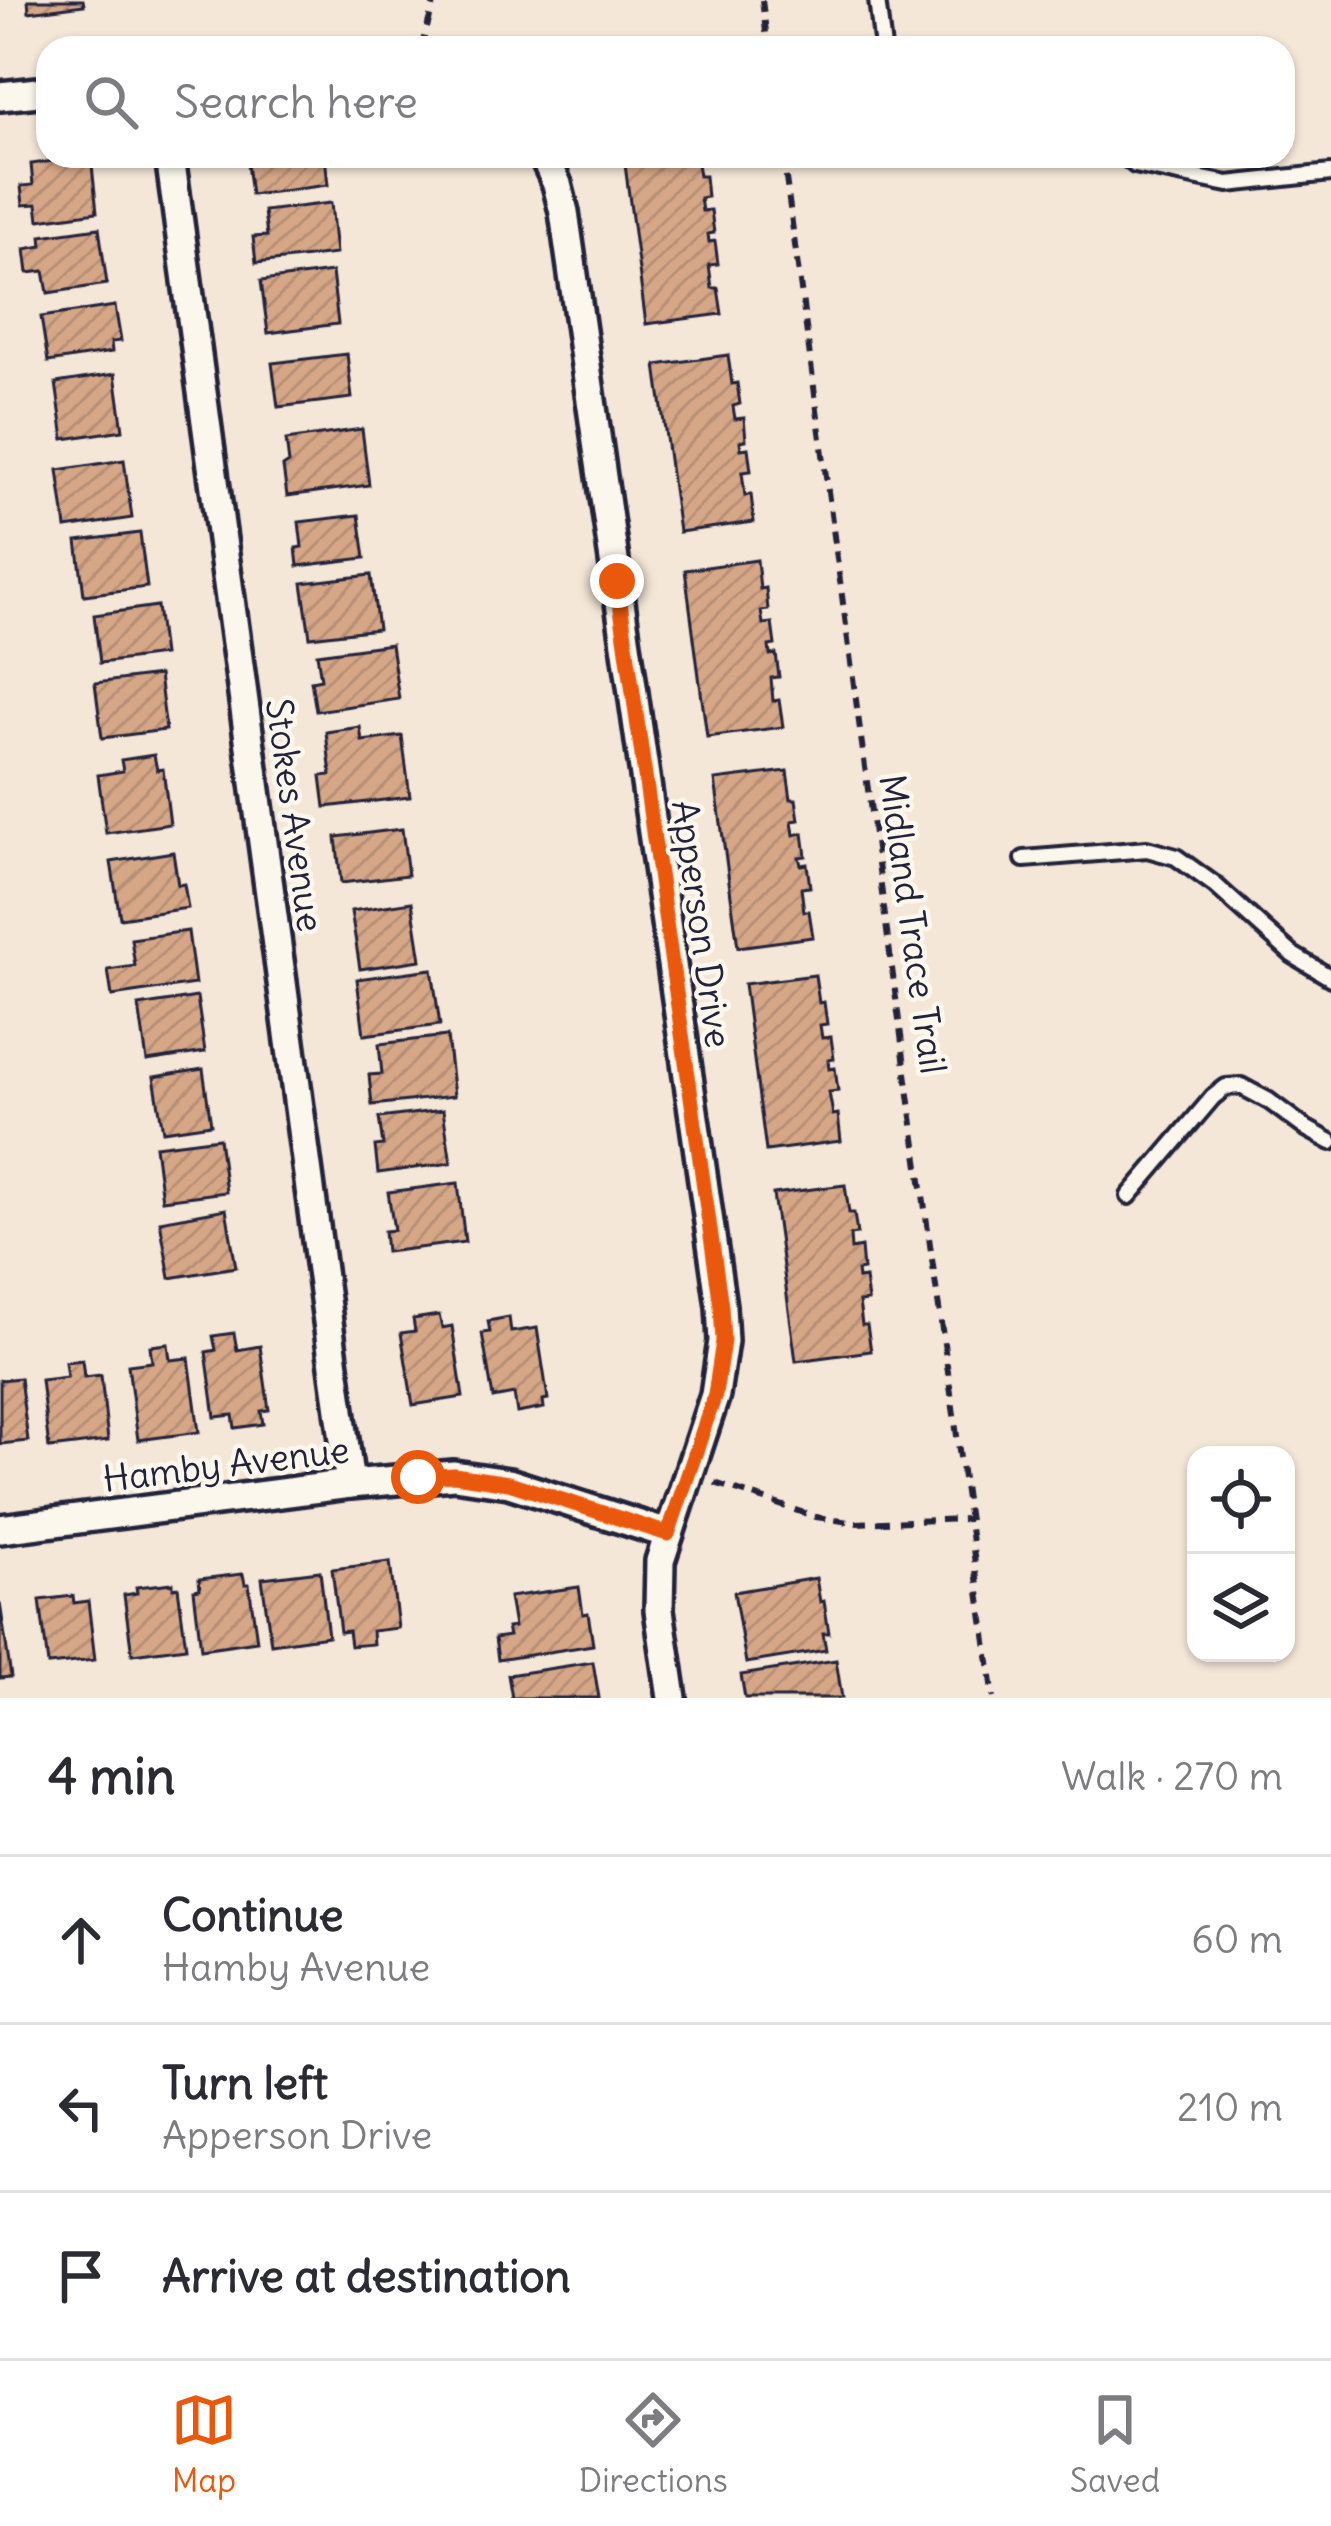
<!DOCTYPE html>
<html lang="en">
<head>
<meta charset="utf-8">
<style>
	:root { --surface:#fff; --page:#f2f2f3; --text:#2b2b33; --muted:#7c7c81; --line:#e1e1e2; --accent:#ea580c }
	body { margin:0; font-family:Delius,sans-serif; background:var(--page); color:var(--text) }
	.controls { position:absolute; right:36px; bottom:36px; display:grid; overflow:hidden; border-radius:24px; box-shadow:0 3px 9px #0004 }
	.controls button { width:108px; height:108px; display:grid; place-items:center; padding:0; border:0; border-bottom:3px solid var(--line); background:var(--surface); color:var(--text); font:60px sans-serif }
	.stop { position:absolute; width:36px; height:36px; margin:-27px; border:9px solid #ea580c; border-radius:50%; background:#fff }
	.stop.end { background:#ea580c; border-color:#fff; box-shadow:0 3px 12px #0008 }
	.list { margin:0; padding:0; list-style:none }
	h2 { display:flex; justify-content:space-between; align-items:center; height:156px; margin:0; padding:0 48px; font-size:51px }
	h2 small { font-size:39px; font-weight:400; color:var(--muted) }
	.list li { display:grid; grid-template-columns:78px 1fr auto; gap:36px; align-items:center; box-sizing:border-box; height:168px; padding:0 48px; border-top:3px solid var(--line) }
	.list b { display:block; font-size:45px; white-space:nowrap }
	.list p { margin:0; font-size:39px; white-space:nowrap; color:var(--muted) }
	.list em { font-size:39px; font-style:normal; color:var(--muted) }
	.icon { flex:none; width:66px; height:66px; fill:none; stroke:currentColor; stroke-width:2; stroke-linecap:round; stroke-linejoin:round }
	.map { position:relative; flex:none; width:1331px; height:1698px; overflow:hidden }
	.search { position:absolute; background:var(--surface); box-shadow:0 3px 9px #0004; left:36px; right:36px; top:36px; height:132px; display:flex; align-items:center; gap:30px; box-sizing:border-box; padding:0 42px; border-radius:36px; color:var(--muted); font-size:45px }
	.sheet { height:660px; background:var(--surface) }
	nav { display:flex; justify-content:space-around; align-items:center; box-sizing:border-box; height:168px; border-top:3px solid var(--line); background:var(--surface); font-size:33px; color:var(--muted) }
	nav a { display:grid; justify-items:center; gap:6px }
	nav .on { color:var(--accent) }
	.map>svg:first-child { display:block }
	.building { fill:url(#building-hatch); stroke:#22223b; stroke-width:3 }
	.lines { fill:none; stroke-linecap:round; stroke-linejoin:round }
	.service-casing { stroke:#22223b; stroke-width:22 }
	.minor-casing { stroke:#22223b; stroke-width:36 }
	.path { stroke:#22223b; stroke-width:6; stroke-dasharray:12 9; stroke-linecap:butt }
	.service { stroke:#fbf7ec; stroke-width:14 }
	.minor { stroke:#fbf7ec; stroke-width:27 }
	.route { stroke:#ea580c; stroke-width:15 }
	.labels { text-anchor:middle; stroke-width:9; stroke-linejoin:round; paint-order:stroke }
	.street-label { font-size:36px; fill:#22223b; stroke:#fbf7ec }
</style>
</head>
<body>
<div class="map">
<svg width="1331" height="1698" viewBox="0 0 1331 1698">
	<defs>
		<pattern id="building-hatch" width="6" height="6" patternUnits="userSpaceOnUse" patternTransform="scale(3)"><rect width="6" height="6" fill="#d6a787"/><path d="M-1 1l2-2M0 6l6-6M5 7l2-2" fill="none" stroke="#b78f75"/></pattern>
	</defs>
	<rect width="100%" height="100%" fill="#f4e7d8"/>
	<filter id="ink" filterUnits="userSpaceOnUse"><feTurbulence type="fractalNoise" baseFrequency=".00833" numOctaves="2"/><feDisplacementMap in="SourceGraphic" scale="24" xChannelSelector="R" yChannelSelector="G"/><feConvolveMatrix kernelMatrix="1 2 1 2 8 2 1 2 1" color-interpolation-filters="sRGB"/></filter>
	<g filter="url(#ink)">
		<g class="building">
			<path d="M28,0h55l1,5 -55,7z"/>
			<path d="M91,156l6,56 -58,8 -2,-16 -14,1 -2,-19 12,-1 -2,-21z"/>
			<path d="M246,156h79l3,29 -77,10z"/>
			<path d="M633,156h63l3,20h6l2,21 -7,1 2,13 9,-1 3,23 -6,1 1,8 6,-1 3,23 -9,1 3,23h6l4,26 -76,10 -22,-167z"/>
			<path d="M331,203l5,51 -80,9 -3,-26 14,-1 -3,-25z"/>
			<path d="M99,228l8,56 -59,9 -4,-22 -16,2 -3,-24 17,-3 -1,-10z"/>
			<path d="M332,272l6,52 -70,9 -7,-52z"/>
			<path d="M115,306l6,35 -10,1 1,10 -64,10 -7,-45z"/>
			<path d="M347,354l5,44 -74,9 -6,-44z"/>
			<path d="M728,355l4,29 5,-1 3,21 -7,2 2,13 9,-1 2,22 -6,1 1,8 7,-1 3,23 -9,1 3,24 6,-2 3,28 -75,10 -23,-167z"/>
			<path d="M115,374l8,56 -59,9 -8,-56z"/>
			<path d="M362,429l7,56 -82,11 -4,-29 6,-4 -3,-23z"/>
			<path d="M124,460l8,58 -66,10 -8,-58z"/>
			<path d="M359,515l6,43 -67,8 -2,-18 6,-1 -3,-25z"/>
			<path d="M140,533l7,54 -63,8 -7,-54z"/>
			<path d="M757,560l3,29 6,-1 2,22 -7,1 2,13 9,-1 3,22 -6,1 1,9 6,-1 3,23 -8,1 2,23 6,-1 4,27 -76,10 -22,-167z"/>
			<path d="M371,575l7,54 -68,8 -8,-54z"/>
			<path d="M157,606l6,49 -63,8 -6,-48z"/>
			<path d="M391,644l8,55 -83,12 -5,-30 10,-2 -4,-25z"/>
			<path d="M159,675l7,55 -64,8 -7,-55z"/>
			<path d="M360,727l2,14 40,-5 8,61 -85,10 -4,-31 10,-1 -5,-43z"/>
			<path d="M154,755l3,15 6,-1 7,55 -64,9 -8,-58 25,-4 -2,-11z"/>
			<path d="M787,771l4,28h5l3,21 -7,1 2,14 9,-2 3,23 -7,1 2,8 6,-1 3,23 -9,1 3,23h5l4,26 -75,10 -23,-167z"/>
			<path d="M402,829l6,46 -67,8 -5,-46z"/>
			<path d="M173,852l5,33 6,-1 4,24 -68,10 -9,-56z"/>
			<path d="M412,902l9,58 -61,9 -9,-58z"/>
			<path d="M188,931l7,53 -83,12 -4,-26 27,-4 -4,-27z"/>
			<path d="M432,969l8,56 -76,10 -7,-56z"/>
			<path d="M815,975l4,28 5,-1 3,22 -7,1 2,13 9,-1 3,22 -6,1 1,9 6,-1 3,23 -9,1 4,23 5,-1 3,27 -75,10 -22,-167z"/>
			<path d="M197,997l8,55 -58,9 -8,-55z"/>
			<path d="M447,1036l7,60 -82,9 -3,-30 13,-1 -3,-30z"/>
			<path d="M203,1069l8,55 -48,7 -9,-54z"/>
			<path d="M443,1110l8,53 -73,10 -3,-27 8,-1 -4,-27z"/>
			<path d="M219,1138l7,54 -64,8 -7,-54z"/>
			<path d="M458,1183l7,59 -79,10 -2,-21 10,-1 -6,-38z"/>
			<path d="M845,1185l4,28h5l3,21 -7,1 1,14 10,-2 2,23 -6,1 1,8 7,-1 3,23 -9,1 3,23h5l4,26 -75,10 -23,-167z"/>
			<path d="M226,1209l10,58 -66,11 -10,-57z"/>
			<path d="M439,1315l3,13 10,-2 11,71 -50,8 -12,-72 14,-2 -2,-12z"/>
			<path d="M509,1317l2,15 26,-4 11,71 -5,1 1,8 -27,5 -3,-19 -21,4 -11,-65 8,-1 -2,-11z"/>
			<path d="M234,1333l3,17 23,-4 9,64 -8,1 2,13 -28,4 -2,-13 -18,2 -9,-65 10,-2 -3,-14z"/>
			<path d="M168,1344l2,16 19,-2 10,74 -61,8 -10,-75 24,-3 -2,-16z"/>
			<path d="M82,1360l2,17 17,-2 7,66 -59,7 -8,-68 26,-3 -2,-15z"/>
			<path d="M20,1378l8,63 -28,3v-64z"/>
			<path d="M390,1562l8,66 -26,3 1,13 -23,2 -2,-15 -8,1 -8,-63z"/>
			<path d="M320,1571l8,65 -57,8 -9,-66z"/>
			<path d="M243,1574l2,10h4l8,57 -56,8 -7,-59 6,-1 -1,-10z"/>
			<path d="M816,1578l4,24 4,-1 5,32h-6l3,17 -80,13 -12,-71z"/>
			<path d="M173,1583v5l5,-1 8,60 -54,7 -8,-59 13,-2 -1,-6z"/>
			<path d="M579,1587l4,27 5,-1 5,32 -95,15 -3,-22 14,-2 -2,-8 7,-1 -5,-30z"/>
			<path d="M73,1596l1,7 14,-2 7,59 -47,5 -8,-65z"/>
			<path d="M0,1603l11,74 -11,1z"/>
			<path d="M836,1660l6,38h-97l-4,-23z"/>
			<path d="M593,1662l6,36h-87l-4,-23z"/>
		</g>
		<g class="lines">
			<defs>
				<g id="service">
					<path d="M877,0l6,48"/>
					<path d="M1124,156l11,9 93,19 103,-11"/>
					<path d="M1024,859l123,-10 29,8 39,28 78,70 38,23"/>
					<path d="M1129,1196l84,-99 13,-10 15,-1 28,15 35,26 27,15"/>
				</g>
				<g id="minor">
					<path d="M0,96l48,-5"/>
					<path d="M170,156l180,1328"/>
					<path d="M544,156l13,28 7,28 157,1094 2,35 -8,54 -55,166 -1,49 13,88"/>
					<path d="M0,1529l350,-45 104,-9 55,8 159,51"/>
				</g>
			</defs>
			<use href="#service" class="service-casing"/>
			<use href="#minor" class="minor-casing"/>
			<g class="path">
				<path d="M762,0l6,48"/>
				<path d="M421,48l14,-48"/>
				<path d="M783,156l128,954 83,588"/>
				<path d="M715,1483l101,34 40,6 113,-4"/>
			</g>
			<use href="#service" class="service"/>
			<use href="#minor" class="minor"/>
		</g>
	</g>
	<g class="lines" filter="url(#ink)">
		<path class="route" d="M418,1477l36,-2 55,8 159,51 47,-139 8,-54 -2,-35 -104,-725"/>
	</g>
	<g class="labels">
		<g class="street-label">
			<text transform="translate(295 815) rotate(82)" y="13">Stokes Avenue</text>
			<text transform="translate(702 924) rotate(82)" y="13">Apperson Drive</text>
			<text transform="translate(913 924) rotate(82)" y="13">Midland Trace Trail</text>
			<text transform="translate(226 1464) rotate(-7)" y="13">Hamby Avenue</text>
		</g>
	</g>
</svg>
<div class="controls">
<button><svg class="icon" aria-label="locate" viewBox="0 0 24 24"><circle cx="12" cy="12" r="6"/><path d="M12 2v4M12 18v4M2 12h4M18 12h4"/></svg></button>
<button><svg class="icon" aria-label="layers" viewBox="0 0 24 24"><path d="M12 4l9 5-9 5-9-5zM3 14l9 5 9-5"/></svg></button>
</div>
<div class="stop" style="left:418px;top:1477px"></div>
<div class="stop end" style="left:617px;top:581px"></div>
<div class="search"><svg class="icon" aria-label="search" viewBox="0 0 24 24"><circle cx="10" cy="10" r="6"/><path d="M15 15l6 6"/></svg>Search here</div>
</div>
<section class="sheet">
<h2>4 min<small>Walk · 270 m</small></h2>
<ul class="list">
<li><svg class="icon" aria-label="ahead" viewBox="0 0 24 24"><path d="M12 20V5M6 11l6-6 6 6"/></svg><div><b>Continue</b><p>Hamby Avenue</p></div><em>60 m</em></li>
<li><svg class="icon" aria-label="left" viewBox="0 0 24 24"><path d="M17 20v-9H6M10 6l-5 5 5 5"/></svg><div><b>Turn left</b><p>Apperson Drive</p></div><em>210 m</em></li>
<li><svg class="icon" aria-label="arrive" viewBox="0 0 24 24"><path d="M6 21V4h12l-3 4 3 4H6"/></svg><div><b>Arrive at destination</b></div></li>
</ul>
</section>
<nav>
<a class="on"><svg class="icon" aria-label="map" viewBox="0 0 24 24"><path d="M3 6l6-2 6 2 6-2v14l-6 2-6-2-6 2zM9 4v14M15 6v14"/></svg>Map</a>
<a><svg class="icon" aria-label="directions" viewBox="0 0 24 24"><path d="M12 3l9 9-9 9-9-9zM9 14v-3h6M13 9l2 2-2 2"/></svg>Directions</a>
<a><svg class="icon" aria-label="saved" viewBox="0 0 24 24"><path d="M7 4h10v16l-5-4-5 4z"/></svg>Saved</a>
</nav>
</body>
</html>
